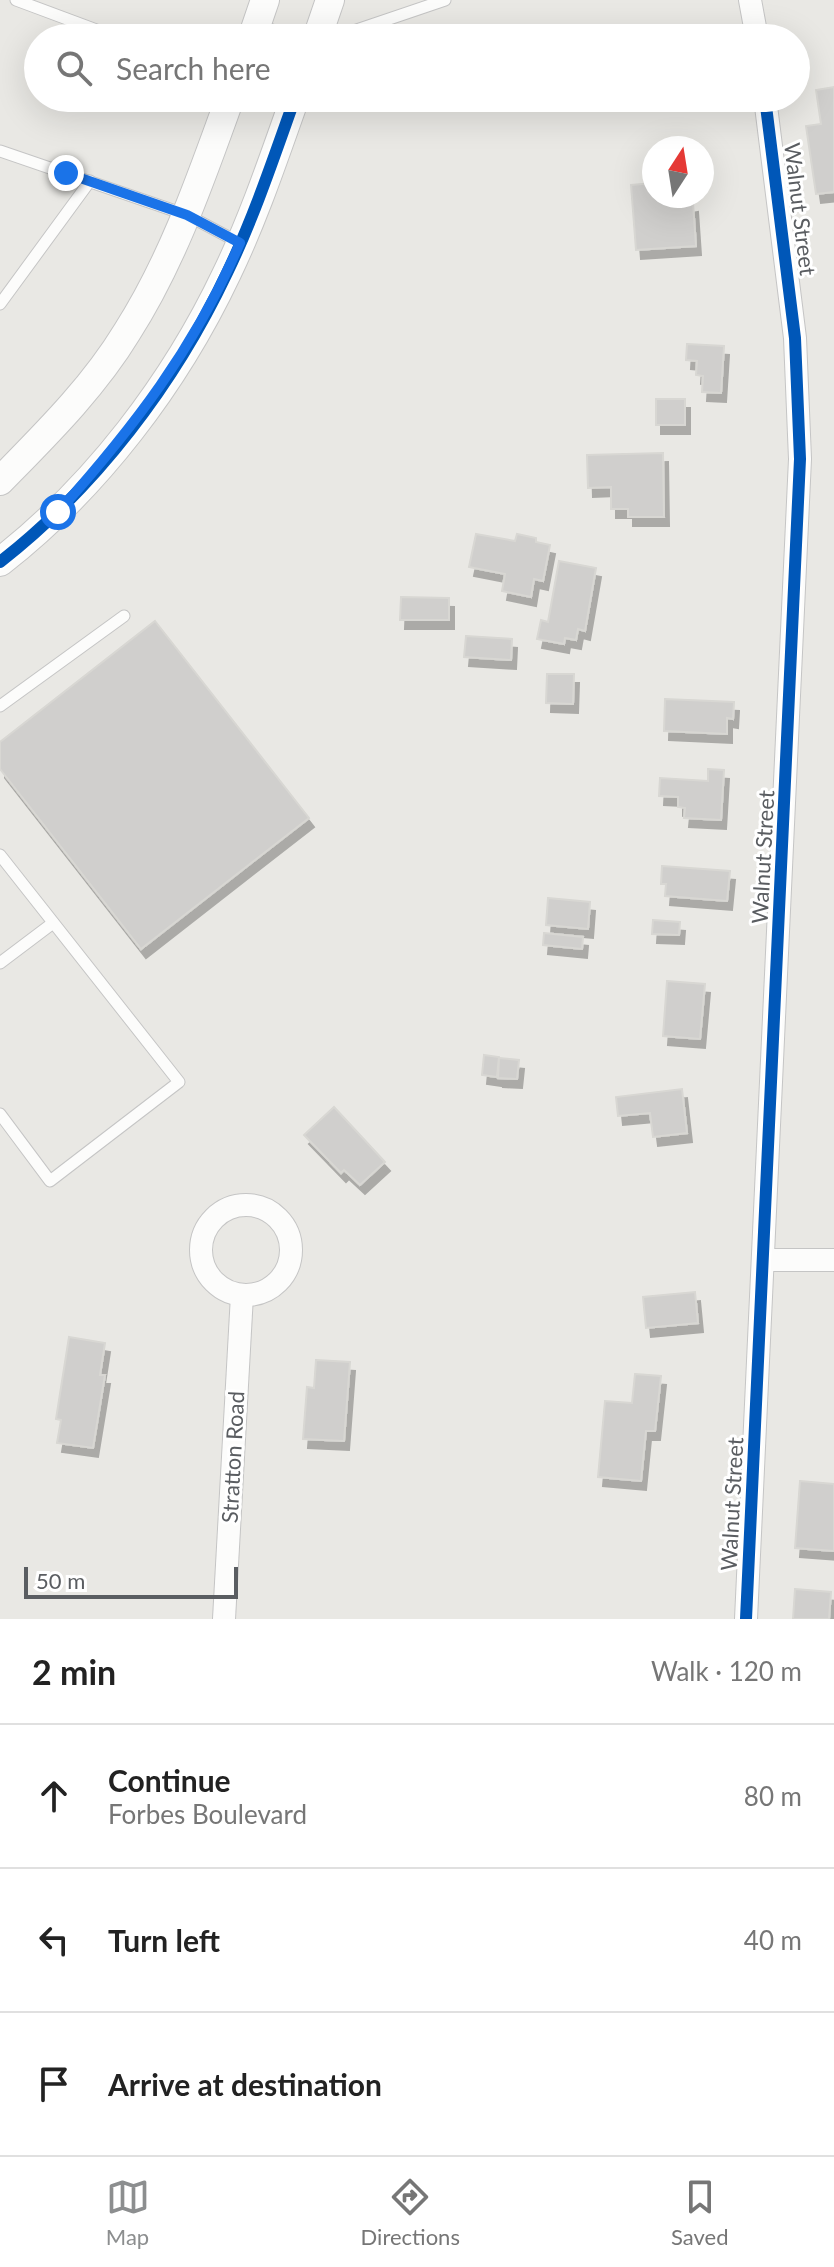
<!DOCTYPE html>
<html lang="en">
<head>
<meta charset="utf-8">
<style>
	:root { --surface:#fff; --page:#f6f6f6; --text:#222; --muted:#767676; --line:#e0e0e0; --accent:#8c8e8f }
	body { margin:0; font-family:Lato,sans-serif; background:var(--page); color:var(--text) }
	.compass { position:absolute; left:642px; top:136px; width:72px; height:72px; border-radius:50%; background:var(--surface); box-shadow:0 8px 32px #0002; rotate:12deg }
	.scale { position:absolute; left:24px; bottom:20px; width:214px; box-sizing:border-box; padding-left:8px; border:4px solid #5a5d61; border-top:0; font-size:22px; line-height:28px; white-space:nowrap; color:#5a5d61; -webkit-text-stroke:6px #fff; paint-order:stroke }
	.stop { position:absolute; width:24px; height:24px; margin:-18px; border:6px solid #1a73e8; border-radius:50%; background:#fff }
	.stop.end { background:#1a73e8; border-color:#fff; box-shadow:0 2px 8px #0008 }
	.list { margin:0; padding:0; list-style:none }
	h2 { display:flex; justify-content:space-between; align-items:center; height:104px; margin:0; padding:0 32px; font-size:34px }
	h2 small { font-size:26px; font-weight:400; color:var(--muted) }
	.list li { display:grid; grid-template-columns:52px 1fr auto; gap:24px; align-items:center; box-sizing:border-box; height:144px; padding:0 32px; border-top:2px solid var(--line) }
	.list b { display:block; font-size:30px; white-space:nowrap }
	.list p { margin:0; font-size:26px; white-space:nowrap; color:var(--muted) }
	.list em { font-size:26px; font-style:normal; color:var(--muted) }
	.icon { flex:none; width:44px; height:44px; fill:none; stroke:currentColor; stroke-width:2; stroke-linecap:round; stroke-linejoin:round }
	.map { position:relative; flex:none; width:834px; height:1619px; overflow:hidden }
	.search { position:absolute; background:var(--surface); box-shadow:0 8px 32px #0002; left:24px; right:24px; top:24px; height:88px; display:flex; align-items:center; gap:20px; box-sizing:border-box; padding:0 28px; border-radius:44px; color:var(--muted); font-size:30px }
	.sheet { height:536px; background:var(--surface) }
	nav { display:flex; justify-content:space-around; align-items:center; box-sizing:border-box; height:112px; border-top:2px solid var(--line); background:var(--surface); font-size:22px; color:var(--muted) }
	nav a { display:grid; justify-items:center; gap:4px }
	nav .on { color:var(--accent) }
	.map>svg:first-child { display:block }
	.building { fill:#d0cfcd; stroke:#d8d7d3; stroke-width:2; filter:url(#shadow) }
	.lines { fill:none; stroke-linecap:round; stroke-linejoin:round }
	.service-casing { stroke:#c5c5c5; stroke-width:13 }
	.minor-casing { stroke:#c5c5c5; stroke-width:24 }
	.tertiary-casing { stroke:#c5c5c5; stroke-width:30 }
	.service { stroke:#fcfcfb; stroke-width:11 }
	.minor { stroke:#fcfcfb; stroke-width:22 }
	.tertiary { stroke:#fcfcfb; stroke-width:28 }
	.cycleway-casing { stroke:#fff; stroke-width:17 }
	.cycleway { stroke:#0057b8; stroke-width:12 }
	.route { stroke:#1a73e8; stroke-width:10 }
	.labels { text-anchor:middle; stroke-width:6; stroke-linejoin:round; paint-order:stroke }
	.street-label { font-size:22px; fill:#5a5d61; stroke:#fff }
</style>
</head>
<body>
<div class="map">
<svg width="834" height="1619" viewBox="0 0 834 1619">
	<defs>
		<filter id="shadow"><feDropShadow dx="5" dy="9" stdDeviation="0" flood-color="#0004"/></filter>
	</defs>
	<rect width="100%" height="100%" fill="#e9e8e4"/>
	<g class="building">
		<path d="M834,87v105l-18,2 -10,-68 15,-2 -5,-34z"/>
		<path d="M654,183v13h32l1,8 6,-1 3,43 -60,4 -5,-65z"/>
		<path d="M687,344l37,2 -3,47 -19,-1 1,-16 -7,-1 1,-14 -11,-1z"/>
		<rect x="656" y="399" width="29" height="26"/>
		<path d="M663,453l1,64h-36v-8h-17v-22l-23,1 -1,-33z"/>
		<path d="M476,534l39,7 2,-7 19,4v4l14,3 -7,36 -9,-2 -3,18 -29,-6 3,-17 -36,-7z"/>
		<path d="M559,561l37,7 -11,63 -7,-2 -2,11 -11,-2 -1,6 -27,-5 4,-19 7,2z"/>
		<path d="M401,597l48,1v22h-49z"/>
		<path d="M155,621l154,197 -168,131 -141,-180v-27z"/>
		<path d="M466,636l46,3 -1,21 -47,-3z"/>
		<path d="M547,674h27l-1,30 -27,-1z"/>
		<path d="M665,699l69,3 -1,17 -6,-1v16l-63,-3z"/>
		<path d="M708,769l16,1 -3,50 -37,-2 1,-10 -7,-1v-10l-19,-1 1,-18 48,3z"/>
		<path d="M662,866l68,5 -3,30 -62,-5 1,-12h-5z"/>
		<path d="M548,898l42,4 -2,27 -42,-4z"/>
		<path d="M653,920l27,2 -1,13 -27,-1z"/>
		<path d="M544,933l39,4 -1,12 -39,-4z"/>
		<path d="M667,981l38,3 -5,55 -37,-3z"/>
		<path d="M484,1055l15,2 -2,20 -15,-2z"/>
		<path d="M499,1058l20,2 -2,19 -19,-1z"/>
		<path d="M682,1089l5,44 -34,4 -3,-24 -32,3 -2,-19z"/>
		<path d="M334,1107l51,55 -25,23 -16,-15 -3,3 -37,-38z"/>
		<path d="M695,1292l3,31 -52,5 -3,-31z"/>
		<path d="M69,1337l36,6 -5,32h5l-12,73 -36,-5 4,-23 -5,-1z"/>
		<path d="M316,1360l34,2 -6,79 -41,-2 4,-52 7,1z"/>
		<path d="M635,1374l26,2 -6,55h-9l-5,50 -43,-4 7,-76 27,2z"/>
		<path d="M800,1481l34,3v67l-39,-3z"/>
		<path d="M795,1589l36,3 -2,27h-36z"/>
	</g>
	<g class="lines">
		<defs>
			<g id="service">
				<path d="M16,0l102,38"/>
				<path d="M257,25l39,13"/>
				<path d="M333,38l112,-38"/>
				<path d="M0,151l187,64 51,27"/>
				<path d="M0,304l90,-123"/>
				<path d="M0,706l124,-90"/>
				<path d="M0,855l179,227 -129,99 -50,-67"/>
				<path d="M0,963l53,-40"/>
			</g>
			<g id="minor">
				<path d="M750,0l7,38"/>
				<circle cx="246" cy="1250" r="45"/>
				<path d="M765,1260h69"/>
				<path d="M224,1619l18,-324"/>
				<path d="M746,1619l54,-1160 -5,-121 -30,-240"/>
			</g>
			<g id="tertiary">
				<path d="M252,38l13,-38"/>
				<path d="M317,38l13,-38"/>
				<path d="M0,481c45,-46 93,-93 127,-149 46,-72 74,-154 103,-234"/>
				<path d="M0,562c96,-75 175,-179 227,-289 27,-56 47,-116 68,-175"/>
			</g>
		</defs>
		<use href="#service" class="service-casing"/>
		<use href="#minor" class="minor-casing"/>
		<use href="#tertiary" class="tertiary-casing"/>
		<use href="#service" class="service"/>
		<use href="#minor" class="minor"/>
		<use href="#tertiary" class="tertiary"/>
		<defs>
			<g id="cycleway">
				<path d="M0,562c96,-75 175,-179 227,-289 27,-56 47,-116 68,-175"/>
				<path d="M746,1619l54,-1160 -5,-121 -30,-240"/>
			</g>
		</defs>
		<use href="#cycleway" class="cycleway-casing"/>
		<use href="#cycleway" class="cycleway"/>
	</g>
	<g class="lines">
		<path class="route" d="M58,512c76,-85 136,-163 182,-269l-53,-28 -121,-42"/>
	</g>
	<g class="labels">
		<g class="street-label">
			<text transform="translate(800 209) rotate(83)" y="8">Walnut Street</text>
			<text transform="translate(763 857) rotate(-87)" y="8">Walnut Street</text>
			<text transform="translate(233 1457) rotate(-87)" y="8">Stratton Road</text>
			<text transform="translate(732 1504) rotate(-87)" y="8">Walnut Street</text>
		</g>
	</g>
</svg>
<svg class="compass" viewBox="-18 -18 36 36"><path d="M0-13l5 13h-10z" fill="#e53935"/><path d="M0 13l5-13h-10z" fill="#767676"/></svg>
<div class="scale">50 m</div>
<div class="stop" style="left:58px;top:512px"></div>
<div class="stop end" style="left:66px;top:173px"></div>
<div class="search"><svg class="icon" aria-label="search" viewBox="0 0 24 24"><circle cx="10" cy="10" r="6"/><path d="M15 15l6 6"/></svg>Search here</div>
</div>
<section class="sheet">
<h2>2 min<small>Walk · 120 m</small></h2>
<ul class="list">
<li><svg class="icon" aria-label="ahead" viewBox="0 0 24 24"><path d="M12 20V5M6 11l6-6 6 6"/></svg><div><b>Continue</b><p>Forbes Boulevard</p></div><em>80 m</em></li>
<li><svg class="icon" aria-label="left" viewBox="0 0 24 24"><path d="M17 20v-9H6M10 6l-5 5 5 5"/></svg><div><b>Turn left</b></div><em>40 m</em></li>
<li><svg class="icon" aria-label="arrive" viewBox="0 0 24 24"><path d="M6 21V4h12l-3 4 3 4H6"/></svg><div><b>Arrive at destination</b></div></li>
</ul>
</section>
<nav>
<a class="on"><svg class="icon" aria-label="map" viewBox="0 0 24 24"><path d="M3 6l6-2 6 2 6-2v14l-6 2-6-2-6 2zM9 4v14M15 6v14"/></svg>Map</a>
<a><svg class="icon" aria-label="directions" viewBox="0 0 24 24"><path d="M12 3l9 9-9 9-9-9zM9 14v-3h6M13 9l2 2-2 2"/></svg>Directions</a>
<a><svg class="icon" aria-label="saved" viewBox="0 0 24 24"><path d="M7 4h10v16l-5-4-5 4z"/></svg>Saved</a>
</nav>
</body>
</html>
